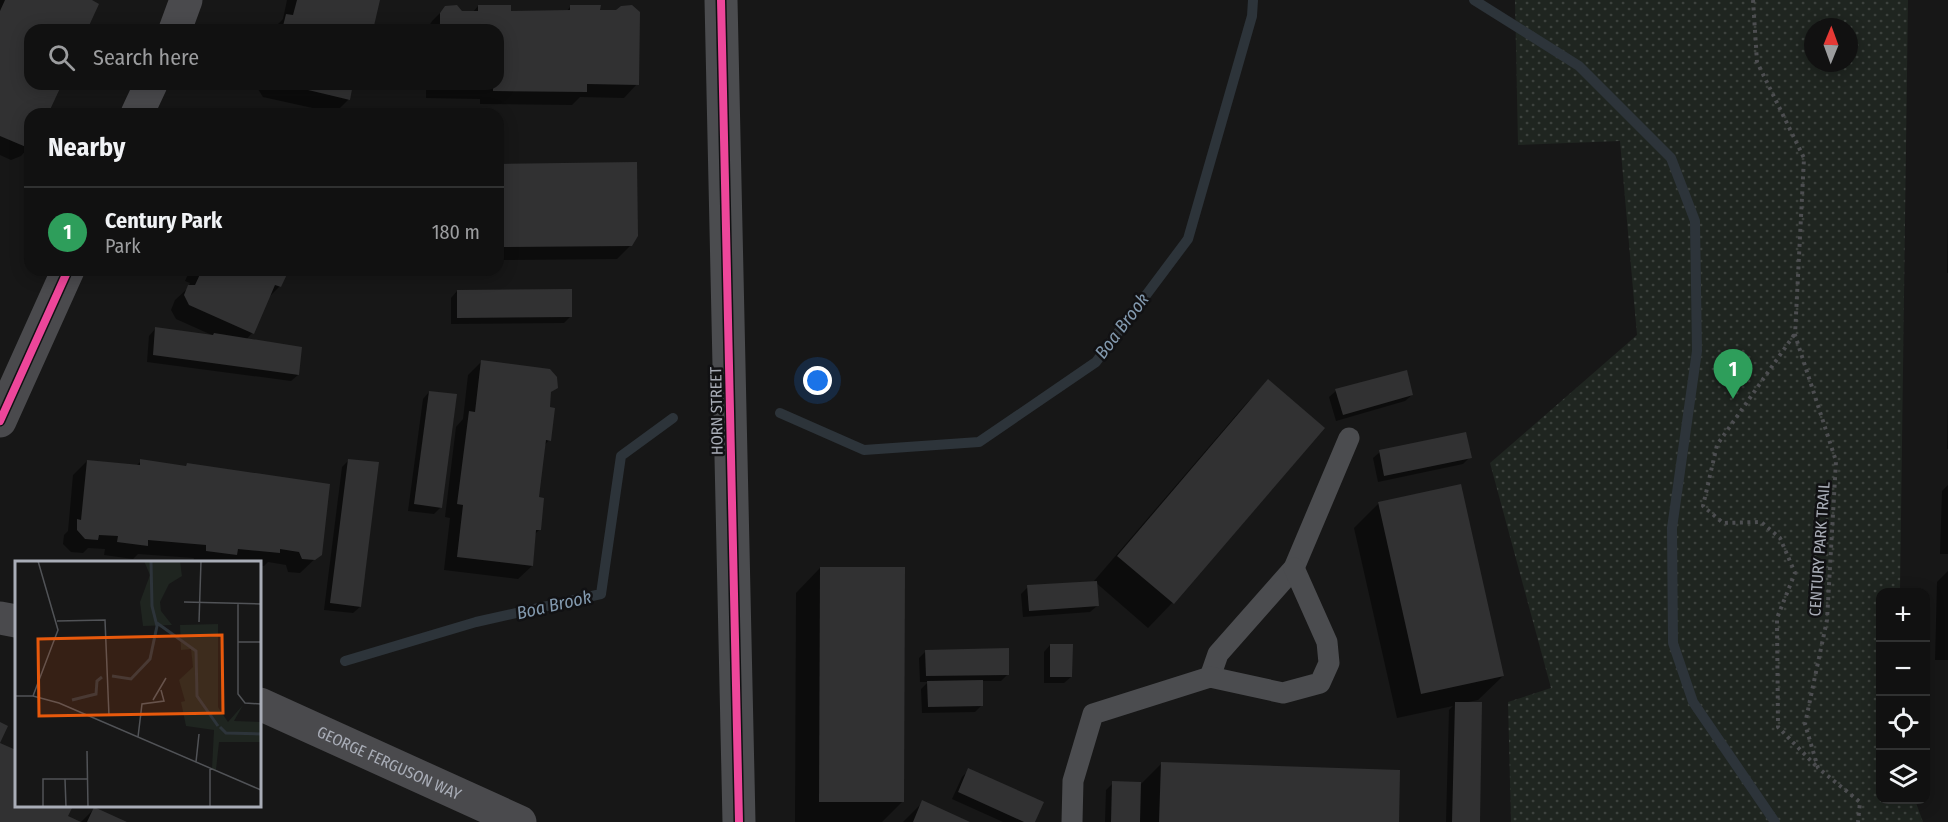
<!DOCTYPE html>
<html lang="en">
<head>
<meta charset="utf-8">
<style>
	:root { --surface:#111; --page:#1e1f1f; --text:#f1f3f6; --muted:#9c9d9f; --line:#303131; --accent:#0b8043 }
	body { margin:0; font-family:"Fira Sans Condensed",sans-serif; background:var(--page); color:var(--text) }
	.controls { position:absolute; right:18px; bottom:18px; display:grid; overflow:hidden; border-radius:12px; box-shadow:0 3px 15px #0003 }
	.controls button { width:54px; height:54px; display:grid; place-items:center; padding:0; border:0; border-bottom:2px solid var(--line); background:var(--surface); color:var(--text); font:30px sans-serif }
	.compass { position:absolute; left:1804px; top:18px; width:54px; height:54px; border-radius:50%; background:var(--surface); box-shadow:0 3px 15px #0003; rotate:1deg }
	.you { position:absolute; left:818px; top:381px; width:21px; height:21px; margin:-15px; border:4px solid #fff; border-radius:50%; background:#1a73e8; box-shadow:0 0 0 9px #1a73e833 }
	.badge { display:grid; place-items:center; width:39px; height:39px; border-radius:50%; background:var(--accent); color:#fff; font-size:20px; font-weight:700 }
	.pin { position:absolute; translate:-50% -50px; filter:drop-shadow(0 2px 3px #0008) }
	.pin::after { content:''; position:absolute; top:32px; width:21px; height:18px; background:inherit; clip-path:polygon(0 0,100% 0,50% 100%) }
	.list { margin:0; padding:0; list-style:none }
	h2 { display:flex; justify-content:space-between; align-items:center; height:78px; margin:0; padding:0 24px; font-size:26px }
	h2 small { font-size:20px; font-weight:400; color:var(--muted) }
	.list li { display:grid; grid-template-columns:39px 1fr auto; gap:18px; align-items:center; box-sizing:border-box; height:90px; padding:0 24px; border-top:2px solid var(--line) }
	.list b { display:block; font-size:22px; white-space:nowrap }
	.list p { margin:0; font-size:20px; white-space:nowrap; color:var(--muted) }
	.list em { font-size:20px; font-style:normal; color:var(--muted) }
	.icon { flex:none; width:33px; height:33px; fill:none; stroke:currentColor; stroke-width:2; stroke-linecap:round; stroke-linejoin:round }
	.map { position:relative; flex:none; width:1948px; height:822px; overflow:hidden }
	.search { position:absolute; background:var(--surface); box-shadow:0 3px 15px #0003; left:24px; top:24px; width:480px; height:66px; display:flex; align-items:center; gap:15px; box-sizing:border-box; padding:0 21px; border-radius:18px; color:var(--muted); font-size:22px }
	.panel { position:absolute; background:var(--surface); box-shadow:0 3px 15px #0003; left:24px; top:108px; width:480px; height:168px; border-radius:18px }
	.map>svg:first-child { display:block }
	.park { fill:url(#park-dots); fill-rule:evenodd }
	.shadow { fill:#0007 }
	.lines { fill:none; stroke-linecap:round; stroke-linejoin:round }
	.stream { stroke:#2d343a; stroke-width:10 }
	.building { fill:#313132 }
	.path { stroke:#4d4e51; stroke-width:4; stroke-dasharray:3 4.5; stroke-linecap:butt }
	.lane { stroke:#4b4c4f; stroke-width:21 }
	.street { stroke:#4b4c4f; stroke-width:33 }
	.secondary { stroke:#4a4a4d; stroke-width:33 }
	.cycleway-casing { stroke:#111113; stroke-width:11 }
	.cycleway { stroke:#ed469a; stroke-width:8 }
	.labels { text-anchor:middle; stroke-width:5; stroke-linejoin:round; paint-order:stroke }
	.street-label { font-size:16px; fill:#a9adb7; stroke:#111113 }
	.water-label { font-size:18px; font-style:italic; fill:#839aaf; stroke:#111113 }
	.inset-river { fill:none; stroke:#2d343a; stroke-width:3 }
	.inset-road { fill:none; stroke:#515357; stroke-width:1.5 }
	.view { fill:#e8590c; fill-opacity:0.15; stroke:#e8590c; stroke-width:3 }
	.inset-edge { fill:none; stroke:#a9adb7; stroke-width:3 }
</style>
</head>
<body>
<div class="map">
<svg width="1948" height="822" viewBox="0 0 1948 822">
	<defs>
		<pattern id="park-dots" width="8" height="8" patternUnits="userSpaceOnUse" patternTransform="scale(1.5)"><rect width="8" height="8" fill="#1f2520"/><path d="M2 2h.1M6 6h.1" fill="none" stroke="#3d423e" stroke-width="1.8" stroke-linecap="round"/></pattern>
	</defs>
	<rect width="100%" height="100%" fill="#171717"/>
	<path class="park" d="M1515,0h393l-8,592h-20v208h35l8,22h-412l-3,-120 43,-14 -61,-225 147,-128 -17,-194 -102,4zM1813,27h36v36h-36z"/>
	<g class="shadow">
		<path d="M0,0h92l-6,30h-56v54h29l-12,30h-17v32l-9,10 -10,4 -11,-5z"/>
		<path d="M287,0h92l-7,30h-100l11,-11z"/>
		<path d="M478,6l32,6h56l4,-5 29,4 38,73 -13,14 -44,-1 -8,8 -92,-1v-5l-54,-1v-14h72v-54h-71l5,-9 14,-14 16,6h10z"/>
		<path d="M260,84h92l-4,16 -13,13 -72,-16 -5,-8z"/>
		<path d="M498,165l133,80 -14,14 -119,1z"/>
		<path d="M1948,212v61h-1z"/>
		<path d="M190,270h98l-8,16 -13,13 -15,34 -6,7 52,35 -7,6 -144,-19 2,-26 6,-7 59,7 -38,-17 -5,-9 4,-10 12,-11 3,-6 -5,-2z"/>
		<path d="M457,291l113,26 -6,6 -113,1v-26z"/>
		<path d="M482,361l74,26 -7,7v46l-6,7 -5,52 1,31 -5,5 -2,31 -14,13 -74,-9 6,-52 -5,-1 11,-90 7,-8 5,-44z"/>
		<path d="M1268,381l55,47 -151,175 -24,25 -54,-47 150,-175z"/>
		<path d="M1336,391l76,4 -7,6 -69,20 -7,-24z"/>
		<path d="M429,392l11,116 -6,6 -26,-3 15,-112z"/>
		<path d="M1948,396v53h-1z"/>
		<path d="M1380,452l90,5 -7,7 -85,18 -5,-24z"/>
		<path d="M349,460l11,147 -7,6 -29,-3 18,-143z"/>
		<path d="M87,461l49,5 5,-5 44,6 2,-3 133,90 -20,19 -12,-1 -2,-7 -18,-3 -4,4h-4v-4h-67l1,-4 -56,-4 -5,5 -29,-4 1,-6 -17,-1 -5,5 -12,-1 -8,-8 1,-9 4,-4 5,-56z"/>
		<path d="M1948,485v69h-8l2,-63z"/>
		<path d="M1379,503l124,173 -25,24 -10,2 10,120h-32l3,-112 4,-4 -56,12 -43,-190z"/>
		<path d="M820,568l83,233 -21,21h-87l1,-229z"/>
		<path d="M1948,571v89h-13l2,-78z"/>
		<path d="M1028,587l69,19 -7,6 -67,5 -2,-23z"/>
		<path d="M1050,645l21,32 -7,6h-20v-31z"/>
		<path d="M926,651l82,23 -7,7h-20l1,24 -7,7 -53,1 -1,-24 7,-7h-8l-1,-24z"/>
		<path d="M0,745l16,7v54h55l-4,11 11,5h-78z"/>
		<path d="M1161,764l237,58h-293l1,-32 7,-7 28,1z"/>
		<path d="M969,770l65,52h-31l-51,-23 10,-22z"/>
		<path d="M923,802l44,20h-64z"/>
		<path d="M94,809l30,13h-43z"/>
	</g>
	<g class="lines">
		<g class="stream">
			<path d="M1474,0l105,66 92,92 24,63 2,130 -25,177 1,115 20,59 82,120"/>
			<path d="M780,413l84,37 115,-8 117,-80 92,-123 64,-223 1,-16"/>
			<path d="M345,661l131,-39 125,-28 20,-138 52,-38"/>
		</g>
	</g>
	<g class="building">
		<path d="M5,0h87l7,4 -12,26h-57v54h32l-14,30h-18v31l-4,2 -26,-11v-125z"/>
		<path d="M297,0h83l-7,30h-91l4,-16 7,1z"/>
		<path d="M457,5l5,6h16v-6h33v6l59,-1v-5h31l-1,5h16l5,-4 11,-1 8,7 -1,73 -52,-1v8l-94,-1v-7h5v-54h-58v-17l5,-7z"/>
		<path d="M283,84h70l-3,16z"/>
		<path d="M637,162l1,74 -6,10 -134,1v-83z"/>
		<path d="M202,270h87l-8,17 -6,-2 -21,49 -65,-29 -5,-10 4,-10h7z"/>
		<path d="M572,289v28l-115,1v-28z"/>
		<path d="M155,327l58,8 1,-2 88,14 -3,28 -146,-20z"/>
		<path d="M481,360l69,9 7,8 1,11 -7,4 -1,15 5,1 -4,33 -5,-1 -7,57 5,1 -3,32h-5l-3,36 -76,-9 6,-52 -6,-1 12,-93 6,1z"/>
		<path d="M1407,370l6,25 -70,20 -8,-26z"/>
		<path d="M1268,379l57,49 -151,176 -57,-48z"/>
		<path d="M429,391l28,3 -15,114 -28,-4z"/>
		<path d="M1466,432l6,26 -88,18 -5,-26z"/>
		<path d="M140,459l46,7 1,-3 143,21 -8,71 -7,5 -13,-1 -3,-7 -19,-3v4l-42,-4 -1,6 -31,-4v-6l-58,-5v6l-31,-4 1,-6 -19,-1 -1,5 -13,-1 -8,-9v-11l4,1 6,-60 53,5z"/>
		<path d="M348,459l31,3 -18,145 -31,-4z"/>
		<path d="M1461,484l43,192 -83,18 -43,-192z"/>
		<path d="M820,567h85l-1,235h-85z"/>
		<path d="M1097,581l2,25 -70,5 -2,-26z"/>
		<path d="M1050,644h23l-1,33h-22z"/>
		<path d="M1009,648v27l-83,1 -1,-26z"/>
		<path d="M983,680v26l-55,1 -1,-26z"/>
		<path d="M1455,702h27l-2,120h-28z"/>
		<path d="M0,722l8,4 -8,17 16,7v56h57l-5,10 13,6h-81z"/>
		<path d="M1161,762l239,8 -1,52h-240z"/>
		<path d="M968,768l76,34 -9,20h-11l-66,-30z"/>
		<path d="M1112,781l29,1 -1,40h-29z"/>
		<path d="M922,800l48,22h-57z"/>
		<path d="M94,807l33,15h-40z"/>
	</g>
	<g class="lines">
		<g class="path">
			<path d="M1753,0l4,62 47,96 -9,177 41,126 -9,159 -22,104 13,44 42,34 -2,20"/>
			<path d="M1794,335l-77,110 -14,61 20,17 38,-1 19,16 15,35 -18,45 1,109 39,40"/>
		</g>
		<g class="lane">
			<path d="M1210,677l8,-23 76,-86 55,-130"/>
			<path d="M1072,822l1,-41 20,-67 117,-37 73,16 37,-10 9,-20 -2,-21 -33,-74"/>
		</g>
		<path class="street" d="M721,0l18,822"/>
		<g class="secondary">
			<path d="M175,30l11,-30"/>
			<path d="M137,114l14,-30"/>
			<path d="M0,421l68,-151"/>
			<path d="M0,618l16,3"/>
			<path id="s1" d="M260,704l260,118"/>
		</g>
		<defs>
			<g id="cycleway">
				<path d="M721,0l18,822"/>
				<path d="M0,421l68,-151"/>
			</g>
		</defs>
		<use href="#cycleway" class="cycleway-casing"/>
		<use href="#cycleway" class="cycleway"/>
	</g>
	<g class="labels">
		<g class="street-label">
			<text transform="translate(716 411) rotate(-91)" y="6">HORN STREET</text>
			<text transform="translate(1819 549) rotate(-86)" y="6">CENTURY PARK TRAIL</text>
			<text dy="6" stroke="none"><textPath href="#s1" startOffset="142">GEORGE FERGUSON WAY</textPath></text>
		</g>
		<g class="water-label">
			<text transform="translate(1122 326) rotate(-53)" y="6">Boa Brook</text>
			<text transform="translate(554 605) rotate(-13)" y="6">Boa Brook</text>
		</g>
	</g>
	<g transform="translate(15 561)">
		<rect width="246" height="246" fill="#171717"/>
		<path d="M129,0h36l2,15 -13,8 -9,18 1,9 11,14 -29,1 -3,-24 10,-27z" fill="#1f2520"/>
		<path d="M203,63v83l10,15 15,-17 -9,16 27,1v20h-42l-3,28 -4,-1 2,-39 -28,-4 -5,-24 4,-1 -6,-21 14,-13 -2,-18 -10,1 -1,-25z" fill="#1f2520"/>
		<path class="inset-river" d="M142,62l39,28 1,45 21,30M97,115l19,3 19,-20 7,-33 -5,-20 -1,-45M57,139l24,-6 1,-13 5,-4M205,166l6,6 35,1"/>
		<path class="inset-road" d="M169,41l77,2M223,43v90l7,9 16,1M42,60l48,-1 4,96M184,61l2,-61M223,81h23M0,135h18l26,7 202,87M18,135l25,-66 -20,-69M138,139l13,-22M123,176l4,-33 22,-3 -3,-11M72,190l1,56M181,201l3,-28M50,218l1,28M28,246v-28h44M195,246v-39"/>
		<path class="view" d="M207,74l1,78 -184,3 -1,-77z"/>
		<rect width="246" height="246" class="inset-edge"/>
	</g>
</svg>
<div class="controls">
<button>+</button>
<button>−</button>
<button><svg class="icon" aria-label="locate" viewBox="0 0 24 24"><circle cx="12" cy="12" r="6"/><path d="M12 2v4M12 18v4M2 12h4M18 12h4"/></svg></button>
<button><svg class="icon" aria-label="layers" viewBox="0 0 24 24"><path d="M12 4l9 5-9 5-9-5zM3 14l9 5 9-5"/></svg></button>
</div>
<svg class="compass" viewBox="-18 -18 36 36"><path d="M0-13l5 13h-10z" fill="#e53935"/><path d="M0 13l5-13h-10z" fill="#9c9d9f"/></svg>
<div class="you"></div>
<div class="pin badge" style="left:1733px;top:399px;background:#2e9e5b">1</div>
<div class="search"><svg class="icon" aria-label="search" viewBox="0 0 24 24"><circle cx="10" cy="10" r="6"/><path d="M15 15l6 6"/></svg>Search here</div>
<section class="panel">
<h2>Nearby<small></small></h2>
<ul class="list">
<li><span class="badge" style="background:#2e9e5b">1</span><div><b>Century Park</b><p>Park</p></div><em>180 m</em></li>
</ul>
</section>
</div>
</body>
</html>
